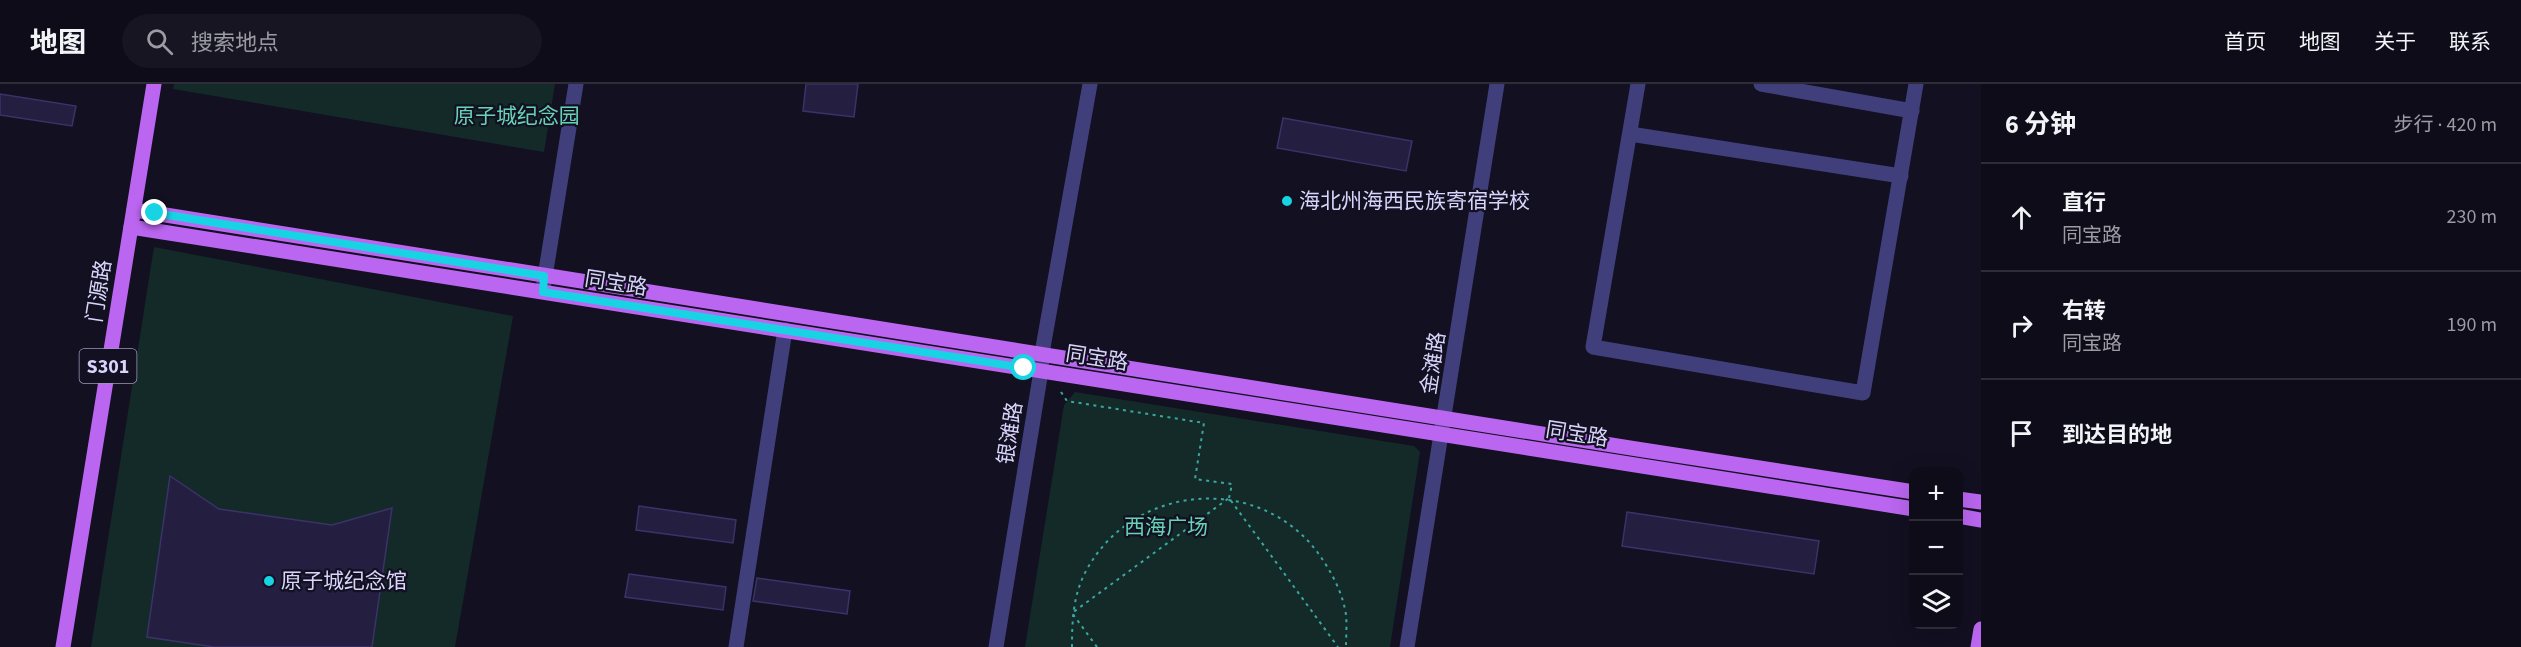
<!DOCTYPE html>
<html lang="zh">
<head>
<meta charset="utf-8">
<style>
	:root { --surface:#0e0c19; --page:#171522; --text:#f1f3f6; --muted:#9b9ba2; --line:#2e2c38 }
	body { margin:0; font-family:"Source Sans 3","Noto Sans SC",sans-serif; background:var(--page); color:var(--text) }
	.controls { position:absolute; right:18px; bottom:18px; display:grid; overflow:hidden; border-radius:12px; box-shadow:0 6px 24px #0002 }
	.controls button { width:54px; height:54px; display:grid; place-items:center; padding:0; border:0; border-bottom:2px solid var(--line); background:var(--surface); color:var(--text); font:30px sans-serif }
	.stop { position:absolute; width:18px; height:18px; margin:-14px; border:4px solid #17d3e4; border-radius:50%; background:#fff }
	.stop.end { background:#17d3e4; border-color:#fff; box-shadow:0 2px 6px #0008 }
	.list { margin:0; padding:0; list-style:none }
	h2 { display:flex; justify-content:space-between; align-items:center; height:78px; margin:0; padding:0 24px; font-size:26px }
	h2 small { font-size:20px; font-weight:400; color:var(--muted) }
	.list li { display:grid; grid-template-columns:39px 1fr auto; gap:18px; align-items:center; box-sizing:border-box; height:108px; padding:0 24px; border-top:2px solid var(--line) }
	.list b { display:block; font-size:22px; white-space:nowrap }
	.list p { margin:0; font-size:20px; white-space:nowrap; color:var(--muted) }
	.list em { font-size:20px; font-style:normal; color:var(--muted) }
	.icon { flex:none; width:33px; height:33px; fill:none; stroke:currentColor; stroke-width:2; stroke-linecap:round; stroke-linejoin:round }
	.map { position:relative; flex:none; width:1981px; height:563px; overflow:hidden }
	header { display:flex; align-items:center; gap:36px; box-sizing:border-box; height:84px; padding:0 30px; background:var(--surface); border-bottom:2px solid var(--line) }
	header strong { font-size:28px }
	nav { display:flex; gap:33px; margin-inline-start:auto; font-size:21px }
	.search { width:420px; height:54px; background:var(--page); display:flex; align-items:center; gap:15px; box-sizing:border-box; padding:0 21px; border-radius:33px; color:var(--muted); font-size:22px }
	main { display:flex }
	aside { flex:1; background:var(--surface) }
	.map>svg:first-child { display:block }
	.green { fill:#132a29 }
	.building { fill:#241e40; stroke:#3c326a; stroke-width:1.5 }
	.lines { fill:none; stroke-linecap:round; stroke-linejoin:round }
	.path { stroke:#3aa8a0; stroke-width:2; stroke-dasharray:3 4.5; stroke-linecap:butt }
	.minor { stroke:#413f7b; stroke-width:15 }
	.major { stroke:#ba66f0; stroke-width:15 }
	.route { stroke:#17d3e4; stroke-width:8 }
	.poi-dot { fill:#17d3e4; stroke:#121021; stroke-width:2 }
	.labels { text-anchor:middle; stroke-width:4.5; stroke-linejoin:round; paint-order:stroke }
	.shield { fill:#121021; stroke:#9d99ba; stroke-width:1.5 }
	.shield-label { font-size:20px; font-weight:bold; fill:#d8d4fb }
	.park-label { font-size:21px; fill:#67d3b6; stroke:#121021 }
	.poi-label { font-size:21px; fill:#d8d4fb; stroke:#121021; text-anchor:start }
	.street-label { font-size:21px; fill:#d8d4fb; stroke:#121021 }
</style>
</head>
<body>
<header>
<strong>地图</strong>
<div class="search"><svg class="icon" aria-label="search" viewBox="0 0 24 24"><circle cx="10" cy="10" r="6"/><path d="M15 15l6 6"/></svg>搜索地点</div>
<nav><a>首页</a><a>地图</a><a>关于</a><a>联系</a></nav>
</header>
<main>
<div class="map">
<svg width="1981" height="563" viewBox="0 0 1981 563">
	<rect width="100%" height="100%" fill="#121021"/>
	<g class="green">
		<path d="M174,0h381l-11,68 -371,-63z"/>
		<path d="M154,163l359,69 -58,331h-364z"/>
		<path d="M1075,308l339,54 6,6 -30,195h-365l39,-242z"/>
	</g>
	<g class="building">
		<path d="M806,0h52l-4,33 -51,-6z"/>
		<path d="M0,10l76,12 -4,20 -72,-11z"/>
		<path d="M1283,34l129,23 -6,30 -129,-23z"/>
		<path d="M170,392l49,33 113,16 60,-17 -20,139h-158l-67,-10z"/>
		<path d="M639,422l97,14 -3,23 -97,-13z"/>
		<path d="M1627,428l192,29 -5,33 -192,-28z"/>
		<path d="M629,490l97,13 -3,23 -98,-13z"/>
		<path d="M757,494l93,13 -3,23 -94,-13z"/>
	</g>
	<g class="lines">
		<g class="path">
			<path d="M1061,308l6,9 137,22 -9,56 37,5 -3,14"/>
			<path d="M1072,563c0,-26 1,-52 14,-76 47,-88 173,-98 232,-18 13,18 25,40 28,62 1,10 0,22 0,32"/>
			<path d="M1097,563l-25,-34 157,-115 109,149"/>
		</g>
		<g class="minor">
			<path d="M1638,0l-45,263 270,46 53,-309"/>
			<path d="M1761,0l151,27"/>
			<path d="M1630,50l271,42"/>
			<path d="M543,205l33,-205"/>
			<path d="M736,563l49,-317"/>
			<path d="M996,563l45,-276 1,-18 48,-269"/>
			<path d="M1407,563l90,-563"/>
		</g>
		<g class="major">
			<path d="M134,126c592,96 1186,190 1780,282"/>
			<path d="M131,143l1783,282"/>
			<path d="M1958,415l23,3"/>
			<path d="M1958,432l23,4"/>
			<path d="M63,563l91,-563"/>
			<path d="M1978,563l3,-18"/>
		</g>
	</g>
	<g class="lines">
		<path class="route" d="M155,129l389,63 -1,16 481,76"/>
	</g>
	<g class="poi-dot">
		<circle cx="1287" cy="117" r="6"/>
		<circle cx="269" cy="497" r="6"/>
	</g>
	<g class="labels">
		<rect class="shield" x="79.5" y="265" width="57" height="34" rx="4.5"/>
		<g class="shield-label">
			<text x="108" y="289">S301</text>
		</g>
		<g class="park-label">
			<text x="517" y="39">原子城纪念园</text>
			<text x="1166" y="450">西海广场</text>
		</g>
		<g class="poi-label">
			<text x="1299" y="124">海北州海西民族寄宿学校</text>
			<text x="281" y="504">原子城纪念馆</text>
		</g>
		<g class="street-label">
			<text transform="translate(616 199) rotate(9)" y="7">同宝路</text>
			<text transform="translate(99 207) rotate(-81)" y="7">门源路</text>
			<text transform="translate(1097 274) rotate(9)" y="7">同宝路</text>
			<text transform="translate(1433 279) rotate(-81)" y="7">金滩路</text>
			<text transform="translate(1010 349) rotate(-81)" y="7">银滩路</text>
			<text transform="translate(1577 350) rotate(9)" y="7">同宝路</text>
		</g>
	</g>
</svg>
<div class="controls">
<button>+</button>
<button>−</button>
<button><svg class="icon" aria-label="layers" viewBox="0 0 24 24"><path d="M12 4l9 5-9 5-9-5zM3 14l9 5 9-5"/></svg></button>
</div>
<div class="stop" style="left:1024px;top:284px"></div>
<div class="stop end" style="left:155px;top:129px"></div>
</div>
<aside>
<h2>6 分钟<small>步行 · 420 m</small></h2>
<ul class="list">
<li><svg class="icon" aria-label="ahead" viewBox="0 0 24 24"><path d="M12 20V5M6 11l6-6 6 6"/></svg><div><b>直行</b><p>同宝路</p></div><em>230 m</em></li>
<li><svg class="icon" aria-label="right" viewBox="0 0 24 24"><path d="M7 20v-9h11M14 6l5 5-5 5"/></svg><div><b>右转</b><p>同宝路</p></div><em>190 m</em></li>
<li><svg class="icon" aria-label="arrive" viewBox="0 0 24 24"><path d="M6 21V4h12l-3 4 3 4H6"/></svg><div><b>到达目的地</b></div></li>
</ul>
</aside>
</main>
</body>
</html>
